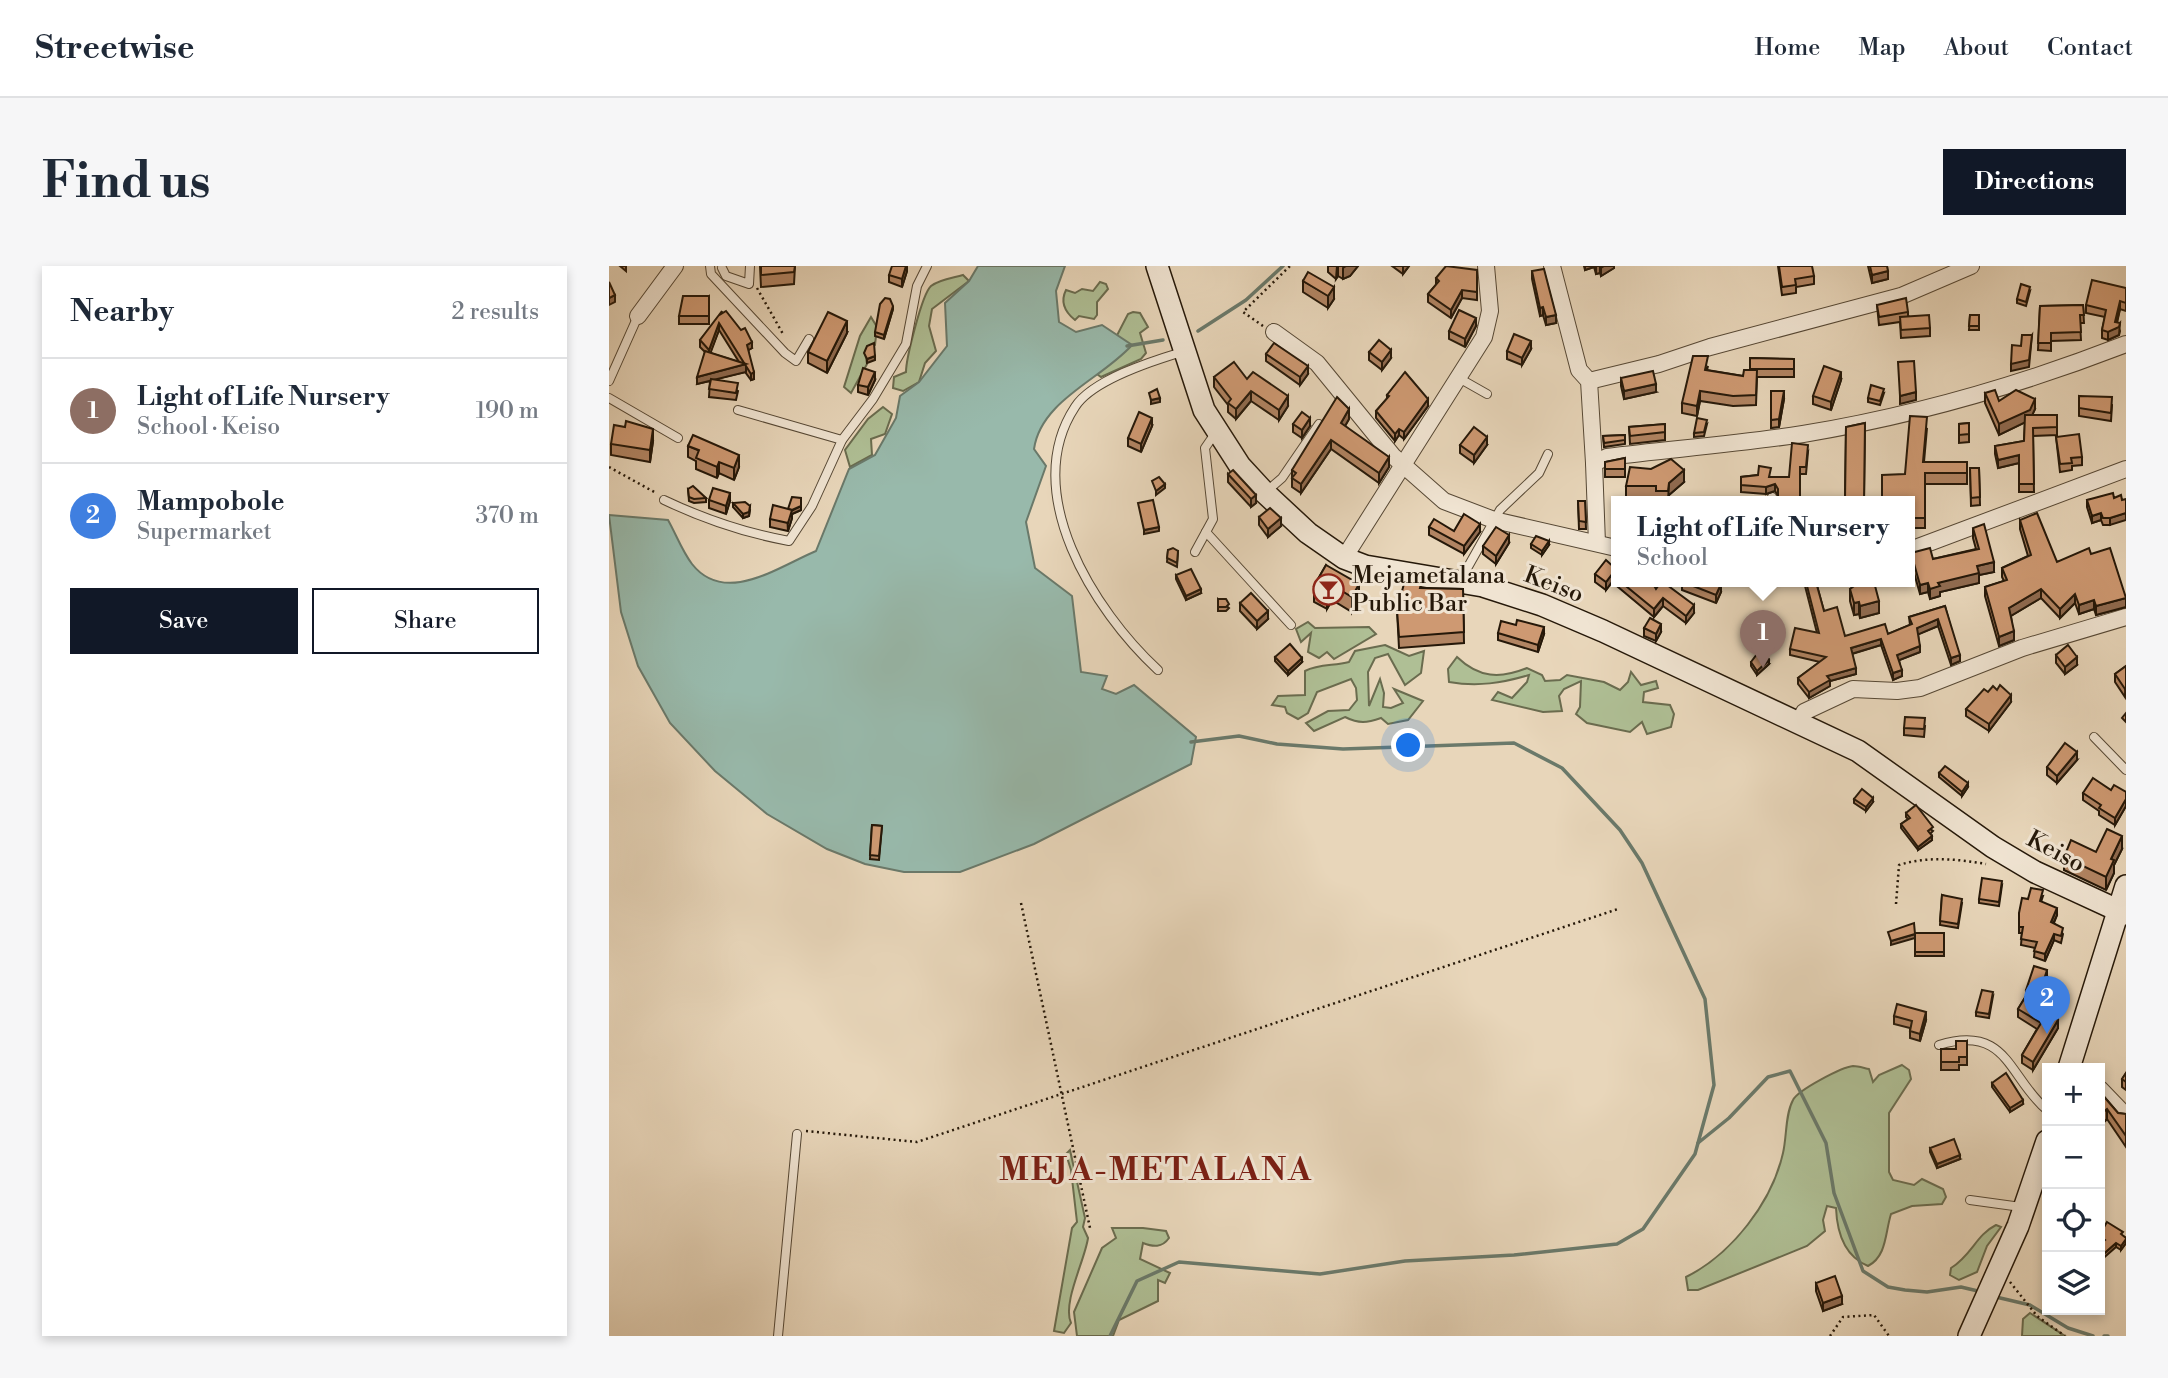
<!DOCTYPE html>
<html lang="en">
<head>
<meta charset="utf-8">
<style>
	:root { --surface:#fff; --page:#f6f6f7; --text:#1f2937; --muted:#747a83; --line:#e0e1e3; --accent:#111827 }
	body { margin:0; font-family:"Libre Bodoni",serif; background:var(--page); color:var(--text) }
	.controls { position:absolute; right:21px; bottom:21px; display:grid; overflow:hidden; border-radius:0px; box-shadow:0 4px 10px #0003 }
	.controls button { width:63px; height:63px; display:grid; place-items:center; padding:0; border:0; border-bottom:2px solid var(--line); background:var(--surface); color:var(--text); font:35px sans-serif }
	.you { position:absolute; left:800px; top:480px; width:24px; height:24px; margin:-18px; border:5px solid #fff; border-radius:50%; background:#1a73e8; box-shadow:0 0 0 10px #1a73e833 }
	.badge { display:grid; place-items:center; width:46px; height:46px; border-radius:50%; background:var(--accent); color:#fff; font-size:23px; font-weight:700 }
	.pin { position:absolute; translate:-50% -58px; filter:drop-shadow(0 2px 4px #0008) }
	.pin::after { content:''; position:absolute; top:37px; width:24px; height:21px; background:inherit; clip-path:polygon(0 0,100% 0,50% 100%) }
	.popup { position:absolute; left:1002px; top:230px; width:304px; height:91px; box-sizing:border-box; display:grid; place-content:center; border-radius:0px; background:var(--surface); filter:drop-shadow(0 2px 5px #0005); font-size:23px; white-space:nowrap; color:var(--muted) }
	.popup b { font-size:26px; color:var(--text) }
	.popup::after { content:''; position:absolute; left:50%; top:100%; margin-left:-14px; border:14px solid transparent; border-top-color:var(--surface) }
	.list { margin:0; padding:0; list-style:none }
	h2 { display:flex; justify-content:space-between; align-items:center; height:91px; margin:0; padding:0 28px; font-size:30px }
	h2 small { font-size:23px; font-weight:400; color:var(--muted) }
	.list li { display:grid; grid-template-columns:46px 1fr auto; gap:21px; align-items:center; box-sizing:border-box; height:105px; padding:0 28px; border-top:2px solid var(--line) }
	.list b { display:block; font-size:26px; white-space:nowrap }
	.list p { margin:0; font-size:23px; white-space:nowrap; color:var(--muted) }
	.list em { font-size:23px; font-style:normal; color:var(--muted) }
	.actions { display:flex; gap:14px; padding:21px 28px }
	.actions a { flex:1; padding:16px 0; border:2px solid var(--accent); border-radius:0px; text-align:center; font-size:24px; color:var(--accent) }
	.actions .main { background:var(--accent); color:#fff }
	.icon { flex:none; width:38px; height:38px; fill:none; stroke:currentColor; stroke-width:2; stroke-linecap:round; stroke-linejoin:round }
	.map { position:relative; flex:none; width:1517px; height:1070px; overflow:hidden; border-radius:0px }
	header { display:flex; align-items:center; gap:42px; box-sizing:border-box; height:98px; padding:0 35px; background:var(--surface); border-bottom:2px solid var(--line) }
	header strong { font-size:33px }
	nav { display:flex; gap:38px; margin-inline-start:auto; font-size:24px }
	.intro { display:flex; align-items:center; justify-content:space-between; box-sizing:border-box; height:168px; padding:0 42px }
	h1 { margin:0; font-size:49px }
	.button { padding:18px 32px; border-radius:0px; background:var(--accent); color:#fff; font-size:24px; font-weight:700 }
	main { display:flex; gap:42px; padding:0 42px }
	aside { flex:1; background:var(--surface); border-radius:0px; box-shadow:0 4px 10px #0003 }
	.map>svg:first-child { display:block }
	.green { fill:#afbf95; stroke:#6a6c4f; stroke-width:2 }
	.water { fill:#98b9ab; stroke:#6a796a; stroke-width:2 }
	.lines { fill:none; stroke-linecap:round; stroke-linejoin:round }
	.stream { stroke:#6a796a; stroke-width:3.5 }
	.lane-casing { stroke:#564835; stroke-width:10 }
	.street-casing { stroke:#564835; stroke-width:18 }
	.secondary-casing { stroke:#251809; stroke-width:24 }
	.path { stroke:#251809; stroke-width:2.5; stroke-dasharray:2 3.5; stroke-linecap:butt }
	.lane { stroke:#f0e4d2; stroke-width:8 }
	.street { stroke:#f0e4d2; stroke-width:16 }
	.secondary { stroke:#f0e4d2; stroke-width:21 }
	.wall { fill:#b18462; stroke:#251809; stroke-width:2; fill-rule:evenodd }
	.shaded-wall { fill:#906b50; stroke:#251809; stroke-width:2 }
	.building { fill:#ce9972; stroke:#251809; stroke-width:2 }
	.labels { text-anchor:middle; stroke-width:6; stroke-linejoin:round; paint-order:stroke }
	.poi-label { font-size:24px; fill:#251809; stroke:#f0e4d2; text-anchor:start }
	.street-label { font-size:24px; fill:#251809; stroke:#f0e4d2 }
	.district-label { font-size:32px; font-weight:bold; letter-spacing:2px; fill:#7a1f14; stroke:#f0e4d2 }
</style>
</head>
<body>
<header>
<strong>Streetwise</strong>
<nav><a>Home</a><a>Map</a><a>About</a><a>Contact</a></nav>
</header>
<div class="intro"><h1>Find us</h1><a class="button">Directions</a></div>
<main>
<aside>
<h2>Nearby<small>2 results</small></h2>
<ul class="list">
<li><span class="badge" style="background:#8d6e63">1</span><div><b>Light of Life Nursery</b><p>School · Keiso</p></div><em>190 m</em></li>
<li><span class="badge" style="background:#3f7fe0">2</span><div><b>Mampobole</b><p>Supermarket</p></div><em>370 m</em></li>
</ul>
<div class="actions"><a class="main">Save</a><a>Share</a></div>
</aside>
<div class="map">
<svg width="1517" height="1070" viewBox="0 0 1517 1070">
	<rect width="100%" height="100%" fill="#e8d6ba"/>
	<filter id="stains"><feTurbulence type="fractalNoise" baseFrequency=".00286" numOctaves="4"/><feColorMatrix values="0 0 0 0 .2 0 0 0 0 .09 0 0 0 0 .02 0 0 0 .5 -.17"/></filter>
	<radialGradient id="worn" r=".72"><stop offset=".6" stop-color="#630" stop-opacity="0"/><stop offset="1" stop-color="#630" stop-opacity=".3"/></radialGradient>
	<g class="green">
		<path d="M354,9l6,6 -37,28 -3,17 7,25 -11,12 -6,19 -16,9 -10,-3 1,-11 12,-5c0,-13 16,-78 25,-86 9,-7 22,-8 32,-11z"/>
		<path d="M491,16l6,2 2,5 -11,13v13l-3,4 -15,-3 -4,4c-10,-8 -15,-18 -9,-30l9,3 7,-4 11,2z"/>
		<path d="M524,46l7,1 8,14 -8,6 6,20 -5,6 -40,18 -4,-3 31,-60z"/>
		<path d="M262,51l6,10 -2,18 -10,7 2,12 -16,29 -7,-6 16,-51z"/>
		<path d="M274,141l9,7 -7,20 -14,5 1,16 -22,12 -5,-17 23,-31z"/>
		<path d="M699,356l7,6 54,-1 7,7 -42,25 -7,-7 -8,6 -11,-6 3,-19 -10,9 -5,-13z"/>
		<path d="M776,379l24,11 15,-5 -3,22 -16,12 -17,-31 -13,4 -7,14 1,34 11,-27 4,14 -1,14 8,1 12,-5 -9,-14 29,12 -15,19 -20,4 -7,-6c-14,5 -22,6 -36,-1l-31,14 -8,-8 22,-12 21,-1 8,-10 -1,-12 -5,-9 -34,13 -9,21 -10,6 -11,-6 -2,-6 -13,-2 6,-9 27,-1v-24c14,-7 29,-5 44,-9l6,-11z"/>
		<path d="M848,391c22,21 43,22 70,11l15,7 3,6 15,-1 7,-5 37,7 16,8 8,-8 3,-10 10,13 15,-4 2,7 -14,4 -1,10 27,3 4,9 -3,13 -24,7 -5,-12 -12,10 -43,-9 -11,-9 4,-7 1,-26 -17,8 -5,7 3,15 -19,1 -51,-12 6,-8 14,6 15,-16 2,-7c-27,8 -51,12 -80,7l-1,-13z"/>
		<path d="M1293,799l7,5 2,9 -22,34v59l4,8 21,5 8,-6 21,10 3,8 -4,7 -30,2 -21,8c-6,19 -4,42 -23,52 -24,-10 -31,-33 -32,-58l-9,-2 -4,14 2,11 -18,15 -109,44h-10l-2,-13c46,-23 86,-75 97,-124 4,-17 2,-38 10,-53 5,-10 49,-33 60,-34 5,0 11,2 16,3l4,13 6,-7z"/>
		<path d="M461,884l15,68 -2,9 5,11c-3,22 -26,65 -17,85l-7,10 -10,-2 18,-103 5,-6 -6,-52 -5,-16z"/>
		<path d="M1387,959l5,2 -14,19 -10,26 -18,8 -9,-5 1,-7c21,-13 25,-33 45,-43z"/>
		<path d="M503,962h31l23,3 3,7c-7,10 -16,9 -26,5l-3,16 30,14 -5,10 -7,-3v21l-39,19 -6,16h-36l-3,-24 28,-64 14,-10z"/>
		<path d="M1421,1047l35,23h-43l1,-17z"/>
	</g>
	<path class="water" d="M369,0h87l-9,25 3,31 17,10 26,-7 30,20c-30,34 -91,55 -98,104l12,17 -20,56 9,46 37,28 9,76 26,4 -5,13 14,5 18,-9 62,52 -5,27 -157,80 -74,28h-56l-39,-8 -38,-15 -60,-35 -52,-43 -45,-48 -32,-57 -17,-54 -12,-97 59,5c8,14 14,31 24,44 33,42 86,3 124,-13l33,-82 26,-14 21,-37 4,-22 19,-14 28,-36 -2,-43 24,-22z"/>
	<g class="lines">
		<g class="stream">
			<path d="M589,65l48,-31 37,-34"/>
			<path d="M518,80l36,-6"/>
			<path d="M582,476l48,-6 38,8 66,5 171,-6 48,25 58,62 22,33 63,136 9,86 -16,58"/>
			<path d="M1387,1031l34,8 38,23 25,8"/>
			<path d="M501,1070l27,-55 42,-19 141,12 85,-13 109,-6 103,-11 26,-15 52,-75 3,-11 31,-25 39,-41 22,-6 36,72 8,50 29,78 25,16 17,3 22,2 34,-5 21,5"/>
			<path d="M1495,1070h4"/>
		</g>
		<defs>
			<g id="lane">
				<path d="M101,0l1,8 74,79 11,8 13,-22"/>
				<path d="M113,2l4,8 23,8 1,-18"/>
				<path d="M848,111l30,17"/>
				<path d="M0,115l29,-65"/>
				<path d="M0,132l69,40"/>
				<path d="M129,144l104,30"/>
				<path d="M658,225l15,-13 37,-54"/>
				<path d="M1163,231v5"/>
				<path d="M55,234c40,19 81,33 125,41l23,-35 30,-66 31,-41 33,-55 11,-58 10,-20"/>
				<path d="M597,266l85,93"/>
				<path d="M586,286l18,-33 -8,-71 11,-16"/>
				<path d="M851,315l40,-71 39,-37 9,-19"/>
				<path d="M549,404c-64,-59 -139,-178 -83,-263 17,-27 77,-46 107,-55"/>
				<path d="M1485,471l32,33"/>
				<path d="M1330,779c69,-21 69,32 108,65"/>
				<path d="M1361,934l51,7"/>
				<path d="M169,1070l19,-202"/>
			</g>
			<g id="street">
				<path d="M943,0l27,104 10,11 5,82"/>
				<path d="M29,50l37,-50"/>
				<path d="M665,66l43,31 76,93 51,45 50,19 122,28"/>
				<path d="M980,115l70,-17 51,-17 191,-51 70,-30"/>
				<path d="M988,277l-3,-80 13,-6c65,-8 131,-13 196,-23 110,-18 220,-50 323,-90"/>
				<path d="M1301,284l216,-81"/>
				<path d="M735,292l140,-221 6,-26 -4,-45"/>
				<path d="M1190,458l5,-12 49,-23 44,2 23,-3 102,-40 104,-31"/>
				<path d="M1491,823l26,27"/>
			</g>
			<g id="secondary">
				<path d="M548,0l47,144 36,56 25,27 43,40 36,25 21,8 118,20 59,19 61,26 255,120 135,96 42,25 91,42"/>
				<path d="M1460,802l57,-182"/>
				<path d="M1360,1070l49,-110 29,-85"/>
			</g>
		</defs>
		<use href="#lane" class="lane-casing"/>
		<use href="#street" class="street-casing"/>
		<use href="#secondary" class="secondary-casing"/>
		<g class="path">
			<path d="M148,22l26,46"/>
			<path d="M654,60l-20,-14 47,-46"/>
			<path d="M0,201l47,26"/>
			<path d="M412,637l69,325"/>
			<path d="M1287,638l3,-39c28,-9 58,-6 87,-1"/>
			<path d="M197,865l111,11 701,-233"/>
			<path d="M1401,1016l27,34 28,20"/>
			<path d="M1221,1070l13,-19 31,-2 15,21"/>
		</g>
		<use href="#lane" class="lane"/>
		<use href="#street" class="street"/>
		<use href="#secondary" class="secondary"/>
	</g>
	<g class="wall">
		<path d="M11,0h6v5z"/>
		<path d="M151,0h35l-1,18 -33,3z"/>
		<path d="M298,0v5l-5,16 -13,-5v-7z"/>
		<path d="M719,0h30l-8,10 -7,3 -5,-3 -2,3 -8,-7z"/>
		<path d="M783,0h17l-6,8z"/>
		<path d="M975,0h30v2l-13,8 -1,-3 -4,1 -2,-7 -9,3z"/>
		<path d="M1169,0l36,10v8l-18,3v6l-14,2z"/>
		<path d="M1259,0h19l1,13 -16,4z"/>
		<path d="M868,4v30l-15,-2 -11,20 -23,-16v-8l8,-9v-7z"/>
		<path d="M923,5l24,52 -10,2 -3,-10 -3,1 -8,-37z"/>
		<path d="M694,15l31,18 -6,9 -25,-16z"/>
		<path d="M1517,22v23l-6,-2 -3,14 3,8 -1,4 -11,5 -6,-2v-8l3,-13 -19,-4v-8z"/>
		<path d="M1421,25l-4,15 -9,-3v-4z"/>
		<path d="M100,30v28h-30v-8z"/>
		<path d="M1268,39l31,7v4l22,12v8l-29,2 -1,-16 -21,3z"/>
		<path d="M1474,39l1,18h-4l1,17 -30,1v10l-13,-1 2,-44z"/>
		<path d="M284,43l-9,30 -9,-3v-4z"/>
		<path d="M113,48l30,34 -4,2 6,29 -3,1 -6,-8 -29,7 22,12 -2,9 -27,-3 1,-16 -13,3 8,-32 -5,-5v-7zM110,64l20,32 -29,-9z"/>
		<path d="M1361,49h9v15h-10z"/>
		<path d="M867,60l-11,21 -16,-8v-8z"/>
		<path d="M238,67l-20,40 -19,-10v-11z"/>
		<path d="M922,83l-9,16 -15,-6v-8z"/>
		<path d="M760,86l22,6 -9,12 -13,-10z"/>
		<path d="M657,88l42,20 -8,11 -34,-24z"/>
		<path d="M1141,92l44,1v18h-37l-1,28 -23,1 -33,-5 -3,15 -15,-3v-10l26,-37 -1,4 36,6 7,-6z"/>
		<path d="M605,111l33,2 41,27 -9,14 -28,-19 -15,18 -8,-7v-7l-14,-18z"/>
		<path d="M1012,112l35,14 -32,7 -3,-13z"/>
		<path d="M266,114l-7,15 -10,-3v-7z"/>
		<path d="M1232,114l-10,30 -18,-6v-8z"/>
		<path d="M1275,127l-4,12 -12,-3v-4z"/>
		<path d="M1376,127l14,8 36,8 -3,6h25v20l-24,1 1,56h-15v-29l-21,5 -3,-14v-8l29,-5 1,-19 -26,13 -14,-32z"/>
		<path d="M778,129l41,11 -24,33 -5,-4 -4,6 -19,-23v-7l11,-12z"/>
		<path d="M1470,130l33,9 -1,16 -32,-5z"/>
		<path d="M1162,133h13l-5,28 -8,1z"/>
		<path d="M740,153l-4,7 44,41 -10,16 -48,-34 -30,44 -9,-6v-17z"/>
		<path d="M1256,157l-1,79h-19l1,-75z"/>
		<path d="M1360,157v19l-10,1v-19z"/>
		<path d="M684,158l17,2 -8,12 -9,-6z"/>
		<path d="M1056,158v16l-35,4 -1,-17z"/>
		<path d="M1098,158l-3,12 -10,1v-4z"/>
		<path d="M543,160l-11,26 -13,-6v-8z"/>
		<path d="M1318,162l-3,34h43v22h-42v44h-15v-26l-5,-28z"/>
		<path d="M1016,169v9l-21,3 -1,-11z"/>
		<path d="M1447,171l26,20v8l-10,1v4l-12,2z"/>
		<path d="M44,175l-3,21 -39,-7v-11z"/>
		<path d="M851,179h27l-13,18 -14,-10z"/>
		<path d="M79,180l51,21 -5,13 -15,-7 -2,5 -21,-9v-8l-8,-4z"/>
		<path d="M1199,186l-2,22h-6l-22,22 -3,-5 -9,3 -25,-2v-15l17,-2 13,2h18z"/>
		<path d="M1016,192v19h-20v-15z"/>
		<path d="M1361,202h9l1,37 -9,1z"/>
		<path d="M1042,203l33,13 -15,13 -1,7h-12v-4h-30v-12z"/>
		<path d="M619,208l28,29 -5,4 -23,-25z"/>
		<path d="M79,223l18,9v4l-12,1 -5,-2z"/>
		<path d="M1505,232l-4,27h-7l-2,-5 -9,3 -5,-16v-7z"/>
		<path d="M100,234l21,1 -4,13 -17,-6z"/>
		<path d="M969,235h7l1,28h-7z"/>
		<path d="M124,237l17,7 -1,6 -6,2 -10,-11z"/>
		<path d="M179,243l13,1 -9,4v4l-4,13 -18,-4v-8z"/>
		<path d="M650,251l22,9 -13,11 -9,-12z"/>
		<path d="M1411,254l37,42 34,-8 35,53 -30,8 -2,-6 -15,5 -4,-11 -15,15 -19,-20 -30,18 3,24 -15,6 -14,-50v-9l19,-6 -2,-4v-9l26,-12 -8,-27z"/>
		<path d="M820,261l25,4 26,1 -16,22 -35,-19z"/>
		<path d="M1364,262l21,44 -15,3v8l-39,9v4l-10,3 -2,-7 -8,2 -9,-32v-9l22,6 43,-10 -3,-11z"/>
		<path d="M900,277l-13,21 -13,-10v-8z"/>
		<path d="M922,278l18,1 -7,10 -11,-7z"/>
		<path d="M559,284l10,1 -1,16 -10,-5z"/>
		<path d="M717,299l33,35 -7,12 -20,-12 -5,9 -13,-7v-16z"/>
		<path d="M1007,302v14h36l4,7 38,24 -8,10 -23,-17 -9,11 -42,-35 -6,8 -11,-8v-8z"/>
		<path d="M567,309l25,18 -15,7 -10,-21z"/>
		<path d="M1073,316l39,10 -5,11 -34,-13z"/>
		<path d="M1195,316h12l8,29 21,25 43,-2 22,-9 -1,-8 36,-11 15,55 -9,4 -13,-39 -20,8 2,18 -21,8 3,16 -9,4 -12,-35 -29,9 4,20 -26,7v5l-21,12 -11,-14v-6l22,-16 -30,-7v-6l27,-16z"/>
		<path d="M1245,316h20l5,31 -19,5 -1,-4 -5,1 -4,-14v-12l5,-3z"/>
		<path d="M812,322l42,1 1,54 -65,5 -2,-38z"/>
		<path d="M609,333l11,9 -3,3h-8z"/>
		<path d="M631,337l28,16 -11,10 -17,-18z"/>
		<path d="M1035,362l17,4 -5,9 -12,-5z"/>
		<path d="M889,367l46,1 -6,18 -40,-12z"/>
		<path d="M1447,389l21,10 -12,9 -9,-11z"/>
		<path d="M666,391l27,5 -14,13 -13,-14z"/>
		<path d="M1142,396l18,2 -12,11 -6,-9z"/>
		<path d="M1517,400l-1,31 -10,-15v-8z"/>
		<path d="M1379,426l23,10 -22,29 -23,-15v-7z"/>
		<path d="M1316,460l-1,11 -20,-2v-7z"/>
		<path d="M1468,494l-20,23 -10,-8v-8z"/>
		<path d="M1330,507l29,14 -6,9 -23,-19z"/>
		<path d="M1502,524l15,2v14l-11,19 -16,-10v-4l-16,-11v-7z"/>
		<path d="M1245,533l19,3 -7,9 -12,-8z"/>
		<path d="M1297,547l27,18 -3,3 2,6 -14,10 -17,-22v-4l7,-5 -2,-2z"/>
		<path d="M263,559l10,1 -3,34 -9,-1z"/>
		<path d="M1513,583l-8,16v8l-8,17 -42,-20v-13l32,-5z"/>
		<path d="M1393,619l-3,21 -20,-3v-4z"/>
		<path d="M1333,629l20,8 -4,25 -18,-3z"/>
		<path d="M1434,630l-2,6 16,13 -3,8 9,11 -2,9 -7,-3 -9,21 -11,-4 1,-9 -14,-3 1,-12h-3v-6l9,-28z"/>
		<rect x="1306" y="667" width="29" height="23"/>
		<path d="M1438,712l-3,8 3,9 -5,15 16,18 -25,42 -11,-7v-8l15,-26 -19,-12v-8l8,-13v-6z"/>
		<path d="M1384,730l-4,22 -13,-2v-4z"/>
		<path d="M1285,750l32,4 -6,21 -10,-3v-10l-16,-4z"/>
		<path d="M1358,775v24h-8v5h-18v-21h15z"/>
		<path d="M1517,807v17l-4,-3v-8z"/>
		<path d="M1383,817l31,21 -13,8 -18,-25z"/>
		<path d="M1491,826l18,21 8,1v33l-19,-28 -5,5 -2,-3z"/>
		<path d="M1321,882l30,11 -23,9 -7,-16z"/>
		<path d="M1491,968l23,2 3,2v5l-5,7 -5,-3 -16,-7z"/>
		<path d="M1207,1017l26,21 -19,7 -7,-20z"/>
	</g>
	<g class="shaded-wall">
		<path d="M297,0l1,5 -5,16v-8z"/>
		<path d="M728,0h1v10l-2,3z"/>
		<path d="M737,0h12l-8,10 -7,3v-11z"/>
		<path d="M794,0h6l-6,8z"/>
		<path d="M976,0h9v1l-9,3z"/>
		<path d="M987,0h4v7l-4,1z"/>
		<path d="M995,0h10v2l-13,8v-8z"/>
		<path d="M1279,5v8l-16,4v-8z"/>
		<path d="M725,21v12l-6,9v-12z"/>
		<path d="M853,24v8l-11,20v-8z"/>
		<path d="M6,29v7l-6,3v-7z"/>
		<path d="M1511,35v8l-5,20 5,-6 -1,12 -11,5v-8l7,-10z"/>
		<path d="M284,40v3l-9,30v-4z"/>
		<path d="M934,41v8l-3,1v-8z"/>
		<path d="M947,49v8l-10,2v-8z"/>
		<path d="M867,52v8l-11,21v-8z"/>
		<path d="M238,55v12l-20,40v-12z"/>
		<path d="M110,57v7l-10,27v-7z"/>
		<path d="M1423,69l-3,32 -18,4v-7z"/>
		<path d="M922,75v8l-9,16v-7z"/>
		<path d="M143,76v6l-5,3v-6z"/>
		<path d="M782,84v8l-9,12v-8z"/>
		<path d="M266,90v4l-8,3v-4z"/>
		<path d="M137,98v8l-49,12v-7z"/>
		<path d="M699,100v8l-8,11v-8z"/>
		<path d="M145,106v7l-3,1v-6z"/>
		<path d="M266,106v8l-7,15v-8z"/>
		<path d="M1232,106v8l-10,30v-8z"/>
		<path d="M1047,118v8l-32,7v-8z"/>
		<path d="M642,125v10l-15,18v-10z"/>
		<path d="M1091,125v10l-3,15v-10z"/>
		<path d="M1175,125v8l-5,28v-8z"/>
		<path d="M1307,126v8l-16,4v-8z"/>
		<path d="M679,130v10l-9,14v-10z"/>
		<path d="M551,132v4l-9,2v-4z"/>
		<path d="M819,133v7l-24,33v-7z"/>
		<path d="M1426,133v10l-5,11 -31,15v-11z"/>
		<path d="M740,143v10l-8,14v-10z"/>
		<path d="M543,152v8l-11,26v-8z"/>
		<path d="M701,152v8l-8,12v-8z"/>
		<path d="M44,163v12l-3,21v-12z"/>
		<path d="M790,163v6l-4,6v-7z"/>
		<path d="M878,171v8l-13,18v-8z"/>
		<path d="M722,174v9l-30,44v-9z"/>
		<path d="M130,189v12l-5,13v-12z"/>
		<path d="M1410,189v8l-21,5v-8z"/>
		<path d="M780,191v10l-10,16v-10z"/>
		<path d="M110,196v11l-2,5v-11z"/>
		<path d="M1075,204v12l-15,13 -1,7 1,-19z"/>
		<path d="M556,218v4l-9,7v-4z"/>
		<path d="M1166,218v7l-9,3v-7z"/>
		<path d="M121,227v8l-4,13v-8z"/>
		<path d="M647,229v8l-5,4v-8z"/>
		<path d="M141,240l-1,10 -6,2v-4z"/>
		<path d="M192,240v4l-9,4v4l-4,13 -1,-18z"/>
		<path d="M1492,247v7l-9,3v-7z"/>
		<path d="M1517,247v7l-16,5v-7z"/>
		<path d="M672,252v8l-13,11v-8z"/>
		<path d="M871,258v8l-16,22v-8z"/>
		<path d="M550,261v4l-15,3v-4z"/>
		<path d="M900,269v8l-13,21v-8z"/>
		<path d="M940,275v4l-7,10v-4z"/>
		<path d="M1385,296v10l-15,3v8l-39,9v4l-10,3v-10l8,-6 39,-17z"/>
		<path d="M1007,303v8l-4,-2v7l-6,8v-8z"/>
		<path d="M1319,317v9l-8,2v-9z"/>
		<path d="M750,318v16l-7,12v-15z"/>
		<path d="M1112,318v8l-5,11v-8z"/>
		<path d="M723,319v15l-5,9v-16z"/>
		<path d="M592,323v4l-15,7v-4z"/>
		<path d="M1432,323v9l-32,19v-9z"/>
		<path d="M1466,328v9l-15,15v-9z"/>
		<path d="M1054,332v8l-9,11v-8z"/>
		<path d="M1517,332v9l-30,8v-9z"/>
		<path d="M1485,334v9l-15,5v-9z"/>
		<path d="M1270,335v12l-19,5v-12z"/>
		<path d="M1250,336v12l-5,1v-12z"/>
		<path d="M1085,339v8l-8,10v-7z"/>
		<path d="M659,345v8l-11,10v-8z"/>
		<path d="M1329,353v7l-21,9v-7z"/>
		<path d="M1052,358v8l-5,9v-7z"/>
		<path d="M935,361v7l-6,18v-7z"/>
		<path d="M1405,365v9l-15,6v-9z"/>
		<path d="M1272,373v6l-30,9v-6z"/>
		<path d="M1311,380v6l-23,9v-6z"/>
		<path d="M1351,389v6l-9,4v-7z"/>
		<path d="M1468,391v8l-12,9v-7z"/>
		<path d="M693,392v4l-14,13v-4z"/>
		<path d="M1160,394v4l-12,11v-4z"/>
		<path d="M1247,402v6l-26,7v5l-21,12v-6l18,-16z"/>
		<path d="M1293,404v6l-9,4v-7z"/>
		<path d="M1402,429v7l-22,29v-7z"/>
		<path d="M1468,486v8l-20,23v-7z"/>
		<path d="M1359,517v4l-6,9v-4z"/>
		<path d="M1264,532v4l-7,9v-4z"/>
		<path d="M1517,533v7l-11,19v-7z"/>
		<path d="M1323,570v4l-14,10v-3z"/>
		<path d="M1513,570v13l-8,16v8l-8,17v-13l5,-18z"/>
		<path d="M1448,642v7l-6,13v-6z"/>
		<path d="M1306,668v4l-24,7v-4z"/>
		<path d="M1445,668v6l-9,21v-7z"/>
		<path d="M1438,704v8l-5,15v-7z"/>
		<path d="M1438,721v8l-8,22v-8z"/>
		<path d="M1317,746v8l-6,21v-7z"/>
		<path d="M1449,754v8l-25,42v-8z"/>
		<path d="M1414,834v4l-13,8v-4z"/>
		<path d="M1498,843v10l-5,5v-11z"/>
		<path d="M1351,889v4l-23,9v-4z"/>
		<path d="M1517,973v4l-5,7v-4z"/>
		<path d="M1507,977v4l-16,14v-4z"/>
		<path d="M1233,1030v8l-19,7v-8z"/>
	</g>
	<g class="building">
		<path d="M152,0h34l-1,6 -33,3z"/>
		<path d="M283,0h14l-4,13 -13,-4z"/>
		<path d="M837,0l31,4v22l-15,-2 -11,20 -23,-16 11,-13 -3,-3z"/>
		<path d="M1170,0h33l2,10 -19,3 1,6 -14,2z"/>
		<path d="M1261,0h17l1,5 -16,4z"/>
		<path d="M935,3l12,46 -10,2 -3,-10 -3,1 -8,-37z"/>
		<path d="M699,6l26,15 -6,9 -25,-15z"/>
		<path d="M1483,14l34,8v15l-6,-2 -5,21 5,1 -1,4 -11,5 -6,-2 4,-20 -20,-5z"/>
		<path d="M0,16l6,13 -6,3z"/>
		<path d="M1412,18l9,3 -4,15 -9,-3z"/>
		<path d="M74,30h26v20h-30z"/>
		<path d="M276,32l5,1 3,7 -9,29 -9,-3 5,-28z"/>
		<path d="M1297,32l2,14 -29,5 -2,-12z"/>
		<path d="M1474,39l1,10h-4l1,17 -30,1v10h-13l2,-37z"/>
		<path d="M850,44l17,8 -11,21 -16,-8z"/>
		<path d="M113,45l-1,3 5,-3 15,19 4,-2 7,14 -5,3 7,27 -3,2 -32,-51 -10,27 -9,-10z"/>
		<path d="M219,46l19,9 -20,40 -19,-9z"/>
		<path d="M1320,49l1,13 -29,2 -1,-13z"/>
		<path d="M1361,49h9v11h-10z"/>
		<path d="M905,68l17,7 -9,17 -15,-7z"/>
		<path d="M1413,69h10l-3,25 -18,4 1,-19 9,1z"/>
		<path d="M770,74l12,10 -9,12 -13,-10z"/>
		<path d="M265,77l1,13 -8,3 -3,-6 3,-7z"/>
		<path d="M665,77l34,23 -8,11 -34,-23z"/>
		<path d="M96,85l41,13 -49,13z"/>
		<path d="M1084,90h15l-3,14 38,6 1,-6h13l-1,25 -23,1 -33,-5 -3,15 -15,-3z"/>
		<path d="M1141,92l44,1v10h-44z"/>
		<path d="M1305,95l2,31 -16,4 -2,-34z"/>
		<path d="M625,96l13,17 6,-7 35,24 -9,14 -28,-19 -15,18 -8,-6 3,-4 -17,-22z"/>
		<path d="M1215,100l17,6 -10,30 -18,-6z"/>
		<path d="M254,102l12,4 -7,15 -10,-2z"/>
		<path d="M1044,105l3,13 -32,7 -3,-13z"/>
		<path d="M796,106l23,27 -24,33 -5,-3 -4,5 -19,-23 13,-15 -2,-1z"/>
		<path d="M102,113l27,4 -2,10 -27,-4z"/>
		<path d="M1262,119l13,4 -4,12 -12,-3z"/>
		<path d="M548,123l3,9 -9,2 -2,-7z"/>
		<path d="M1386,124l4,11 17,-11 19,9 -5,11 -31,14 -14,-31z"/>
		<path d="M1162,125h13l-5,28 -8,1z"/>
		<path d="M1470,130l33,1 -1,16 -32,-5z"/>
		<path d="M728,131l12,12 -8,14 48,34 -10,16 -48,-33 -30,44 -9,-6 4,-5 -4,-3z"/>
		<path d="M530,146l13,6 -11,26 -13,-6z"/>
		<path d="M693,146l8,6 -8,12 -9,-6z"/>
		<path d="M1416,149h32v12l-24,1 1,56h-15v-29l-21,5 -3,-14 29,-5z"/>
		<path d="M1301,150l17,1 -4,45h44v11h-42v45h-15v-16h-28v-27l23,-1z"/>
		<path d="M1088,152l10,2 -3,12 -10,1z"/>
		<path d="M17,155l27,8 -3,21 -39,-6 3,-19 11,2z"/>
		<path d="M1256,157l-1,77h-19l1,-73z"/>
		<path d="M1360,157v11l-10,1v-11z"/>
		<path d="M1056,158v8l-35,4 -1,-9z"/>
		<path d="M865,161l13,10 -13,18 -14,-10z"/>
		<path d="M1470,168l3,23 -11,1 1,5 -12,1 -4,-27z"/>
		<path d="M84,169l46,20 -5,13 -15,-6 -2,5 -21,-9 3,-8 -11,-4z"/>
		<path d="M1016,169v5l-21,3 -1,-7z"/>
		<path d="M1183,177l16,2 -2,22h-6v35h-22v-13l-3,-5 -9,3 -25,-2v-8l17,-2 1,-9 12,2 -2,9h20z"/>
		<path d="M1016,192v11h-20v-7z"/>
		<path d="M1062,193l13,11 -15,13 -1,8h-12v-5h-30l4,-19 21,2z"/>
		<path d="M1361,202h9l1,29 -9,1z"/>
		<path d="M624,204l23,25 -5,4 -23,-25z"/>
		<path d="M550,211l6,7 -9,7 -4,-10z"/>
		<path d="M84,220l13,12 -12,1 -5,-2 -1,-8z"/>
		<path d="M104,222l17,5 -4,13 -17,-6z"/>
		<path d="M1504,227l1,5 7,-3 1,5 4,-1v14l-16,5h-7l-2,-5 -9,3 -5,-16z"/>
		<path d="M183,231l9,1v8l-9,4 -4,-1z"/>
		<path d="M544,234l6,27 -15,3 -6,-27z"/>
		<path d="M969,235h7l1,21 -7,-1z"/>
		<path d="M136,236l5,4 -1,6 -6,2 -10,-11z"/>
		<path d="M164,239l19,5 -4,13 -18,-4z"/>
		<path d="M661,242l11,10 -13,11 -9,-12z"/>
		<path d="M1428,247l20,49 32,-14 2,6 19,-6 16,50 -30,8 -2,-6 -15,5 -4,-11 -15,15 -19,-20 -32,19 5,23 -15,6 -14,-50 22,-7 -5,-12 29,-13 -11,-35z"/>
		<path d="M855,248l16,10 -16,22 -35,-19 5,-8 20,12z"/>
		<path d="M1375,258l10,38 -17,4 2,7 -41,10 2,3 -10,3 -2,-6 -8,2 -9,-32 19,-5 3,11 46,-10 -6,-21z"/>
		<path d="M887,261l13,8 -13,21 -13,-10z"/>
		<path d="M927,270l13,5 -7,10 -11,-7z"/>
		<path d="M564,282l5,3 -1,12 -10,-5 1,-8z"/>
		<path d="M997,294l10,9 -10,13 -11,-8z"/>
		<path d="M717,299l33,19 -7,13 -20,-12 -5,8 -13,-7z"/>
		<path d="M582,303l10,20 -15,7 -10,-21z"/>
		<path d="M796,314l16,4 -1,4 43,1 1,43 -65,5 -2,-27z"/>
		<path d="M1012,316h31l4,7 5,-7h2l31,23 -8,11 -23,-18 -9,11z"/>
		<path d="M1074,316h33l5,2 -5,11z"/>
		<path d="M1197,316h10l8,29 13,-4 8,29 40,-12 3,10 24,-10 -3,-7 36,-11 15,49 -9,3 -13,-39 -21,9 3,18 -23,9 5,15 -9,3 -12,-34 -30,9 5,20 -29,8 3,4 -21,12 -11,-14 28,-21 -36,-8 5,-21 24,5z"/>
		<path d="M1248,316h17l5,19 -19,5 -1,-4 -5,1 -4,-14 7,-5z"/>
		<path d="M642,327l17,18 -11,10 -17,-18z"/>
		<path d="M609,333h8l3,5 -3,3h-8z"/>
		<path d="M1041,352l11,6 -5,10 -12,-6z"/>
		<path d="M908,354l27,7 -6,18 -40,-12 3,-12 15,4z"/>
		<path d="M681,378l12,14 -14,13 -13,-14z"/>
		<path d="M1459,379l9,12 -12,10 -9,-12z"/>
		<path d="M1151,384l9,10 -12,11 -6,-9z"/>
		<path d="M1517,400v22l-1,1 -10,-15z"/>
		<path d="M1391,419l11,10 -22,29 -23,-15 18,-20 4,3 5,-6 4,4z"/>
		<path d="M1517,447v9l-4,-4z"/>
		<path d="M1296,451l20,1 -1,11 -20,-1z"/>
		<path d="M1456,477l12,9 -20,24 -10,-9z"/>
		<path d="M1336,500l23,17 -6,9 -23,-19z"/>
		<path d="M1484,512l18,12 3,-5 12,7v7l-11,19 -16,-10 2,-3 -18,-12z"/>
		<path d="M1253,523l11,9 -7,9 -12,-8z"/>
		<path d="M1307,539l17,22 -5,4 4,5 -14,11 -17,-23 9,-6 -4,-5z"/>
		<path d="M263,559l10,1 -3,30 -9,-1z"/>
		<path d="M1498,563l15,7 -11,23 3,1 -8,17 -42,-20 7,-17 25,12z"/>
		<path d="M1373,612l20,3 -3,21 -20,-3z"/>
		<path d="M1422,622l12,2 -3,11 17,7 -6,14 12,6 -2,8 -7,-2 -9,20 -11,-3 3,-9 -16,-3 2,-12h-4v-14l3,-15 6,1z"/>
		<path d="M1333,629l20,4 -4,25 -18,-3z"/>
		<path d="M1305,657l1,11 -24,7 -3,-9z"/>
		<rect x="1306" y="667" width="29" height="19"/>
		<path d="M1425,700l13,4 -5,16 5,1 -8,22 19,11 -25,42 -11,-7 19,-32 -23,-14 11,-18 -3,-1z"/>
		<path d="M1373,724l11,2 -4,22 -13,-2z"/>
		<path d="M1288,738l29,8 -6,22 -10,-3 2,-10 -18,-5z"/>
		<path d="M1347,775h11v16h-8v5h-18v-13h15z"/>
		<path d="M1397,807l17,27 -13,8 -18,-25z"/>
		<path d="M1517,807v9l-4,-3z"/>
		<path d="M1491,826l18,21 8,1v22l-19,-27 -5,4 -2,-2z"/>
		<path d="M1345,873l6,16 -23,9 -7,-16z"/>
		<path d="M1498,956l16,10 -2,2 5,4v1l-5,7 -5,-3 -16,14v-13l5,-4 -5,-4v-2z"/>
		<path d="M1226,1010l7,20 -19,7 -7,-20z"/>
	</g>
	<defs>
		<symbol id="bar-ring" viewBox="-11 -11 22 22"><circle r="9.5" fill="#f0e4d2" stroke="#8f2418" stroke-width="1.5"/><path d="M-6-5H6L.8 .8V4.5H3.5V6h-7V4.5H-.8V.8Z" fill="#8f2418"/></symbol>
	</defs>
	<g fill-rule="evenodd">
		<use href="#bar-ring" x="702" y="306" width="35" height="35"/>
	</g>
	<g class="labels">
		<g class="poi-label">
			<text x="743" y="317">Mejametalana<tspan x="743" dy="28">Public Bar</tspan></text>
		</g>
		<g class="street-label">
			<text transform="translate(945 318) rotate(21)" y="8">Keiso</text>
			<text transform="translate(1447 585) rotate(28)" y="8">Keiso</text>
		</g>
		<g class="district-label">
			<text x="547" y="914">MEJA-METALANA</text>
		</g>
	</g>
	<rect width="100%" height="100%" filter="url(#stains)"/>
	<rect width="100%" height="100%" fill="url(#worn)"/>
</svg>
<div class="controls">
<button>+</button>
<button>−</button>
<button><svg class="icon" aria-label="locate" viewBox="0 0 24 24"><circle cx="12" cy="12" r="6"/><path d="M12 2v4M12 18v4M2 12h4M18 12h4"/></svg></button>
<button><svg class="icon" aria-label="layers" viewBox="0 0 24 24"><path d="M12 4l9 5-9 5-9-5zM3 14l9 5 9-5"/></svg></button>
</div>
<div class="you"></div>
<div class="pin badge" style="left:1154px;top:402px;background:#8d6e63">1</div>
<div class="popup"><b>Light of Life Nursery</b>School</div>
<div class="pin badge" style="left:1438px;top:768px;background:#3f7fe0">2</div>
</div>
</main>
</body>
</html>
